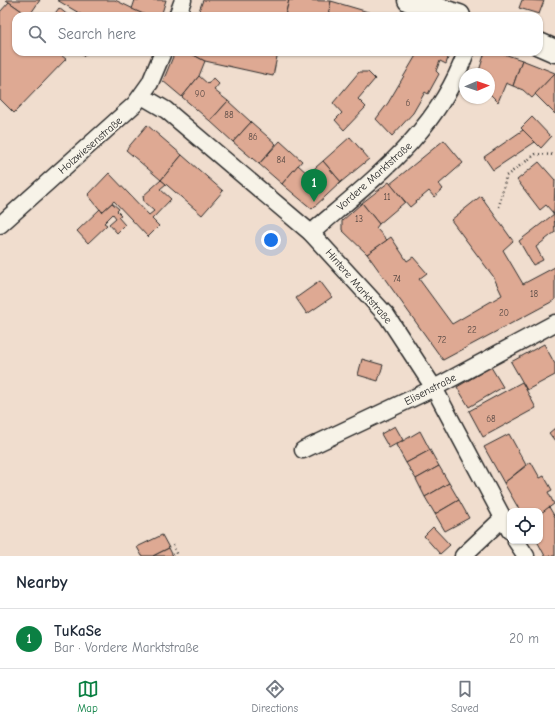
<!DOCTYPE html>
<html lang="en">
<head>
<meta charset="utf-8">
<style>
	:root { --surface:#fff; --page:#f6f6f7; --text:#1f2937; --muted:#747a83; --line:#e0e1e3; --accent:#0b8043 }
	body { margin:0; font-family:"Comic Neue",sans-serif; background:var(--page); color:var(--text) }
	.controls { position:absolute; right:12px; bottom:12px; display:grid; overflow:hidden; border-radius:8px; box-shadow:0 1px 3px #0004 }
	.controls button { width:36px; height:36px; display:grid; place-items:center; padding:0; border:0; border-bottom:1px solid var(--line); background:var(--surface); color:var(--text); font:20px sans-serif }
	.compass { position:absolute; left:459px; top:68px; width:36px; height:36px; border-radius:50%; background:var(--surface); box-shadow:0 1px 3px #0004; rotate:88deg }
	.you { position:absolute; left:271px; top:240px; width:14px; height:14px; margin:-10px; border:3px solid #fff; border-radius:50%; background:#1a73e8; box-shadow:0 0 0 6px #1a73e833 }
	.badge { display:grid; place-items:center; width:26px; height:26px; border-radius:50%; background:var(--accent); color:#fff; font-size:13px; font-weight:700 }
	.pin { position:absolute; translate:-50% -33px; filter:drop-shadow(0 1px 2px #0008) }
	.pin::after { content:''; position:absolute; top:21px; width:14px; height:12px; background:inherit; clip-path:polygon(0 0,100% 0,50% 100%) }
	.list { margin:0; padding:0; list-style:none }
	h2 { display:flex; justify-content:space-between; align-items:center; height:52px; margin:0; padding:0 16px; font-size:17px }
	h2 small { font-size:13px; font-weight:400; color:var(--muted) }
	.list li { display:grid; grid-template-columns:26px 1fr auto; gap:12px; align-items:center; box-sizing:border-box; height:60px; padding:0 16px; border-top:1px solid var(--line) }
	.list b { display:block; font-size:15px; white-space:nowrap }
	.list p { margin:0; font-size:13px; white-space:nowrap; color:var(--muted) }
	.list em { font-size:13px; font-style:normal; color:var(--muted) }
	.icon { flex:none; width:22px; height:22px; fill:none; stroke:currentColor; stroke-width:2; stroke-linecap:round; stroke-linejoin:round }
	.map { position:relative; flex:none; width:555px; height:556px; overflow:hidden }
	.search { position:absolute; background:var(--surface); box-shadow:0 1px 3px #0004; left:12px; right:12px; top:12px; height:44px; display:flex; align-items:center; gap:10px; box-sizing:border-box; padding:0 14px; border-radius:12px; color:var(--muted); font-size:15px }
	.sheet { height:112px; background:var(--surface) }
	nav { display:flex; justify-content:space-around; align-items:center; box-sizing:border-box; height:56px; border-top:1px solid var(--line); background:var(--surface); font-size:11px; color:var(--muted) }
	nav a { display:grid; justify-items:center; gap:2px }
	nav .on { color:var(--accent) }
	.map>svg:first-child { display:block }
	.building { fill:#dea993; stroke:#2b2b2b }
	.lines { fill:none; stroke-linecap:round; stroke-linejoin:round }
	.minor-casing { stroke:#2b2b2b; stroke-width:19 }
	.secondary-casing { stroke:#2b2b2b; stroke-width:25 }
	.path { stroke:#2b2b2b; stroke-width:2.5; stroke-dasharray:1 3; stroke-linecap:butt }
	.minor { stroke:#f7f3e8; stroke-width:16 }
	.secondary { stroke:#f7f3e8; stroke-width:22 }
	.labels { text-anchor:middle; stroke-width:3.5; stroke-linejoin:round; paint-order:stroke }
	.number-label { font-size:9px; fill:#584a45 }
	.street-label { font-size:11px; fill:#2b2b2b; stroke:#f7f3e8 }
</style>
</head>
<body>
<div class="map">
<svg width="555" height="556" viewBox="0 0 555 556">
	<rect width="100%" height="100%" fill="#f0ddce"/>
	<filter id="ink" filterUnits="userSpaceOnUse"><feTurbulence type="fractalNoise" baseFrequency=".025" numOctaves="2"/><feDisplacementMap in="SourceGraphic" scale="8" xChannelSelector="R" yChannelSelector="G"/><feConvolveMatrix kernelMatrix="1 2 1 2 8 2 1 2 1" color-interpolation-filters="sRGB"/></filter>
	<g filter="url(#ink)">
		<g class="building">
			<path d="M6,0h34l-11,16z"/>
			<path d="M57,0h58l33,16h-64z"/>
			<path d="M135,0h31l-5,16h-13l-16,-7z"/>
			<path d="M203,0h86l-4,16h-88z"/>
			<path d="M289,0l42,1 -3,15h-43z"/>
			<path d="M522,0l22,1 -5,13 -20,-6z"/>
			<path d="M331,1l44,13v2h-47z"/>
			<path d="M9,2l20,14h-13v36h41l9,7 -52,54 -14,-14v-87z"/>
			<path d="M59,8l10,8h-16z"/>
			<path d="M78,52h9l-3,4z"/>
			<path d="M175,52h13l17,9 -6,15 -17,21 -19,-16z"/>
			<path d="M188,52h90l-5,24 -68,-15z"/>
			<path d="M418,52h32l-4,12 -6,-3 -4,10 3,3 -11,20 -3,-2 -12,21 -21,23 -16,-17 12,-16z"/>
			<path d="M485,52h13l24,8 -9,26 -7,-3 -8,19 -9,-9v-19h-11z"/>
			<path d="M522,60l33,13 -23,25 -9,-8 -10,-4z"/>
			<path d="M359,72h9l7,7 -17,20 8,8 -22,23 -9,-10 7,-7 -9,-10z"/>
			<path d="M555,73v41l-20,-20z"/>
			<path d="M199,76l9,8 5,-6 6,6 -5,6 14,11 -18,20 -28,-24z"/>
			<path d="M228,101l23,21 -18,20 -23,-21z"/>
			<path d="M532,117l19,20 -10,11 -20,-20z"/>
			<path d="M251,122l25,22 -17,20 -26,-22z"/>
			<path d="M147,125l35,30 -21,25 -35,-30z"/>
			<path d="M523,130l12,12 -42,28 -9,-13z"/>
			<path d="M350,137l19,22 -28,23 -18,-21z"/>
			<path d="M444,140l19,23 -24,21 4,5 -9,8 -5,-6 -19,16 -20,-23z"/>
			<path d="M280,141l22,20 -20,23 -23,-20z"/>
			<path d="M182,155l41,36 -21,24 -41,-35z"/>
			<path d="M323,161l18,21 -29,27 -30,-25 16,-19 10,9z"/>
			<path d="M539,162l16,18 -1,34 -8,-9 -6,5 -23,-30z"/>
			<path d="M109,173l40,42 5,-4 -10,-9 -1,-6 18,-16 5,4 -6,5 11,10 -19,20 7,7 -11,11 -34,-36 -12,11 -14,-17z"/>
			<path d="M389,182l16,20 -26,22 -17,-21z"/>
			<path d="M481,196l32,45 -10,9 20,34 32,-17v33l-112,60 -76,-106 24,-17 16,24 6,-4 14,16 -8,6 33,45 50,-29 -9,-19 -42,-56z"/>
			<path d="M112,203l7,6 -2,2 4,4 -3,2 7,8 -8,8 -8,-9 7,-6 -3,-4 -9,9 3,2 -19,18 -11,-12 23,-22 2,3z"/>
			<path d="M362,203l17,21 -3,4 11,12 -20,14 -25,-24v-9z"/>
			<path d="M554,214l1,18 -19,15 7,13 -10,5 -14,-24z"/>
			<path d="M320,281l12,16 -25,17 -11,-16z"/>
			<path d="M544,344l11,20v11l-28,15 -16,-28z"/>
			<path d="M362,359l21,6 -5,16 -20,-6z"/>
			<path d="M491,367l12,20 -34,20 -12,-20z"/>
			<path d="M522,382l14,26 -53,29 -14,-26z"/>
			<path d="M395,426l8,14 -14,8 -8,-14z"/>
			<path d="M555,428v13l-6,-8z"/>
			<path d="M420,431l10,19 -24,13 -10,-18z"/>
			<path d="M509,434l17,31 -22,18 -20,-36z"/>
			<path d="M430,450l9,16 -23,13 -10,-16z"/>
			<path d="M531,462l9,16 4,-2 8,14 -4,2 6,12 -14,10v-3h-20l-16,-28z"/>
			<path d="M439,466l10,17 -24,14 -9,-18z"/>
			<path d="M449,483l10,17 -24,14 -10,-17z"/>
			<path d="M459,500l10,18 -24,13 -10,-17z"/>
			<path d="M549,507l6,10v39h-10l-8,-15h3v-27z"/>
			<path d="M433,527l17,18 -10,9 -16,-18z"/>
			<path d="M162,535l7,13 -16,8h-11l-5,-9z"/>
			<path d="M169,548l4,8h-20z"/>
		</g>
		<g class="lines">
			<defs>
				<g id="minor">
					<path d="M177,16l6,-16"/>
					<path d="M142,96l24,14 145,123 76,83 47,72 76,143"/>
					<path d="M0,225l135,-121 15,-21 13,-31"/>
					<path d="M311,233c61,-53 128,-102 155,-181"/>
					<path d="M303,450l131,-62 121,-65"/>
					<path d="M516,541l10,15"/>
					<path d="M463,556l39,-37"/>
				</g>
				<g id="secondary">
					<path d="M409,0l50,16"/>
					<path d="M539,44l16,7"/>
				</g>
			</defs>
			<use href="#minor" class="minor-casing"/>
			<use href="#secondary" class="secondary-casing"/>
			<g class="path">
				<path d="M499,207l7,-31 30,-22 19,1"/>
				<path d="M173,545l4,11"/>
			</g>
			<use href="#minor" class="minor"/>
			<use href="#secondary" class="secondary"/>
		</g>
	</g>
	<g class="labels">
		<g class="number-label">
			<text x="200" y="97">90</text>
			<text x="408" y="106">6</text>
			<text x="229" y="118">88</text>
			<text x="253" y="140">86</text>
			<text x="281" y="163">84</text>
			<text x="387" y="200">11</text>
			<text x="359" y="222">13</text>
			<text x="397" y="282">74</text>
			<text x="534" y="297">18</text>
			<text x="504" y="316">20</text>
			<text x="472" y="333">22</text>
			<text x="442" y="343">72</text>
			<text x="491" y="422">68</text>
		</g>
		<g class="street-label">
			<text transform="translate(90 145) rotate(-41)" y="4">Holzwiesenstraße</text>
			<text transform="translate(374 176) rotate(-42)" y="4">Vordere Marktstraße</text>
			<text transform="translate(359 286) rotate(49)" y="4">Hintere Marktstraße</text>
			<text transform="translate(430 389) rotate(-27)" y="4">Elisenstraße</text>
		</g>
	</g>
</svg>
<div class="controls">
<button><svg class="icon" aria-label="locate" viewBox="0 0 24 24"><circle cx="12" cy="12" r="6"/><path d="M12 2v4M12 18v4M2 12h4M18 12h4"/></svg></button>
</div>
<svg class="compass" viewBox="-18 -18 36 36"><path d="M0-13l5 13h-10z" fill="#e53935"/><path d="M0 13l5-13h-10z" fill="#747a83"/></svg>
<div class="you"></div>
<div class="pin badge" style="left:314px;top:202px">1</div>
<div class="search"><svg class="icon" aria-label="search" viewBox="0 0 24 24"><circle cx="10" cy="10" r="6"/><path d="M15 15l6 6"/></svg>Search here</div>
</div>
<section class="sheet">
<h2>Nearby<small></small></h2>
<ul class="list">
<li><span class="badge">1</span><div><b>TuKaSe</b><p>Bar · Vordere Marktstraße</p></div><em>20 m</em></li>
</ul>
</section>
<nav>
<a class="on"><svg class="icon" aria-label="map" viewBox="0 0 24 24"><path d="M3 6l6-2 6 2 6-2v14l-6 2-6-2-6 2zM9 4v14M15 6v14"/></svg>Map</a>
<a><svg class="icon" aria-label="directions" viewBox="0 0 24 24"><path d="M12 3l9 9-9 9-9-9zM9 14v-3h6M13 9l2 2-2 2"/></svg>Directions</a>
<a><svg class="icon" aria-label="saved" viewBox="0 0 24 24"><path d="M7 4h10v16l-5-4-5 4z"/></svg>Saved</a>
</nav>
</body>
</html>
